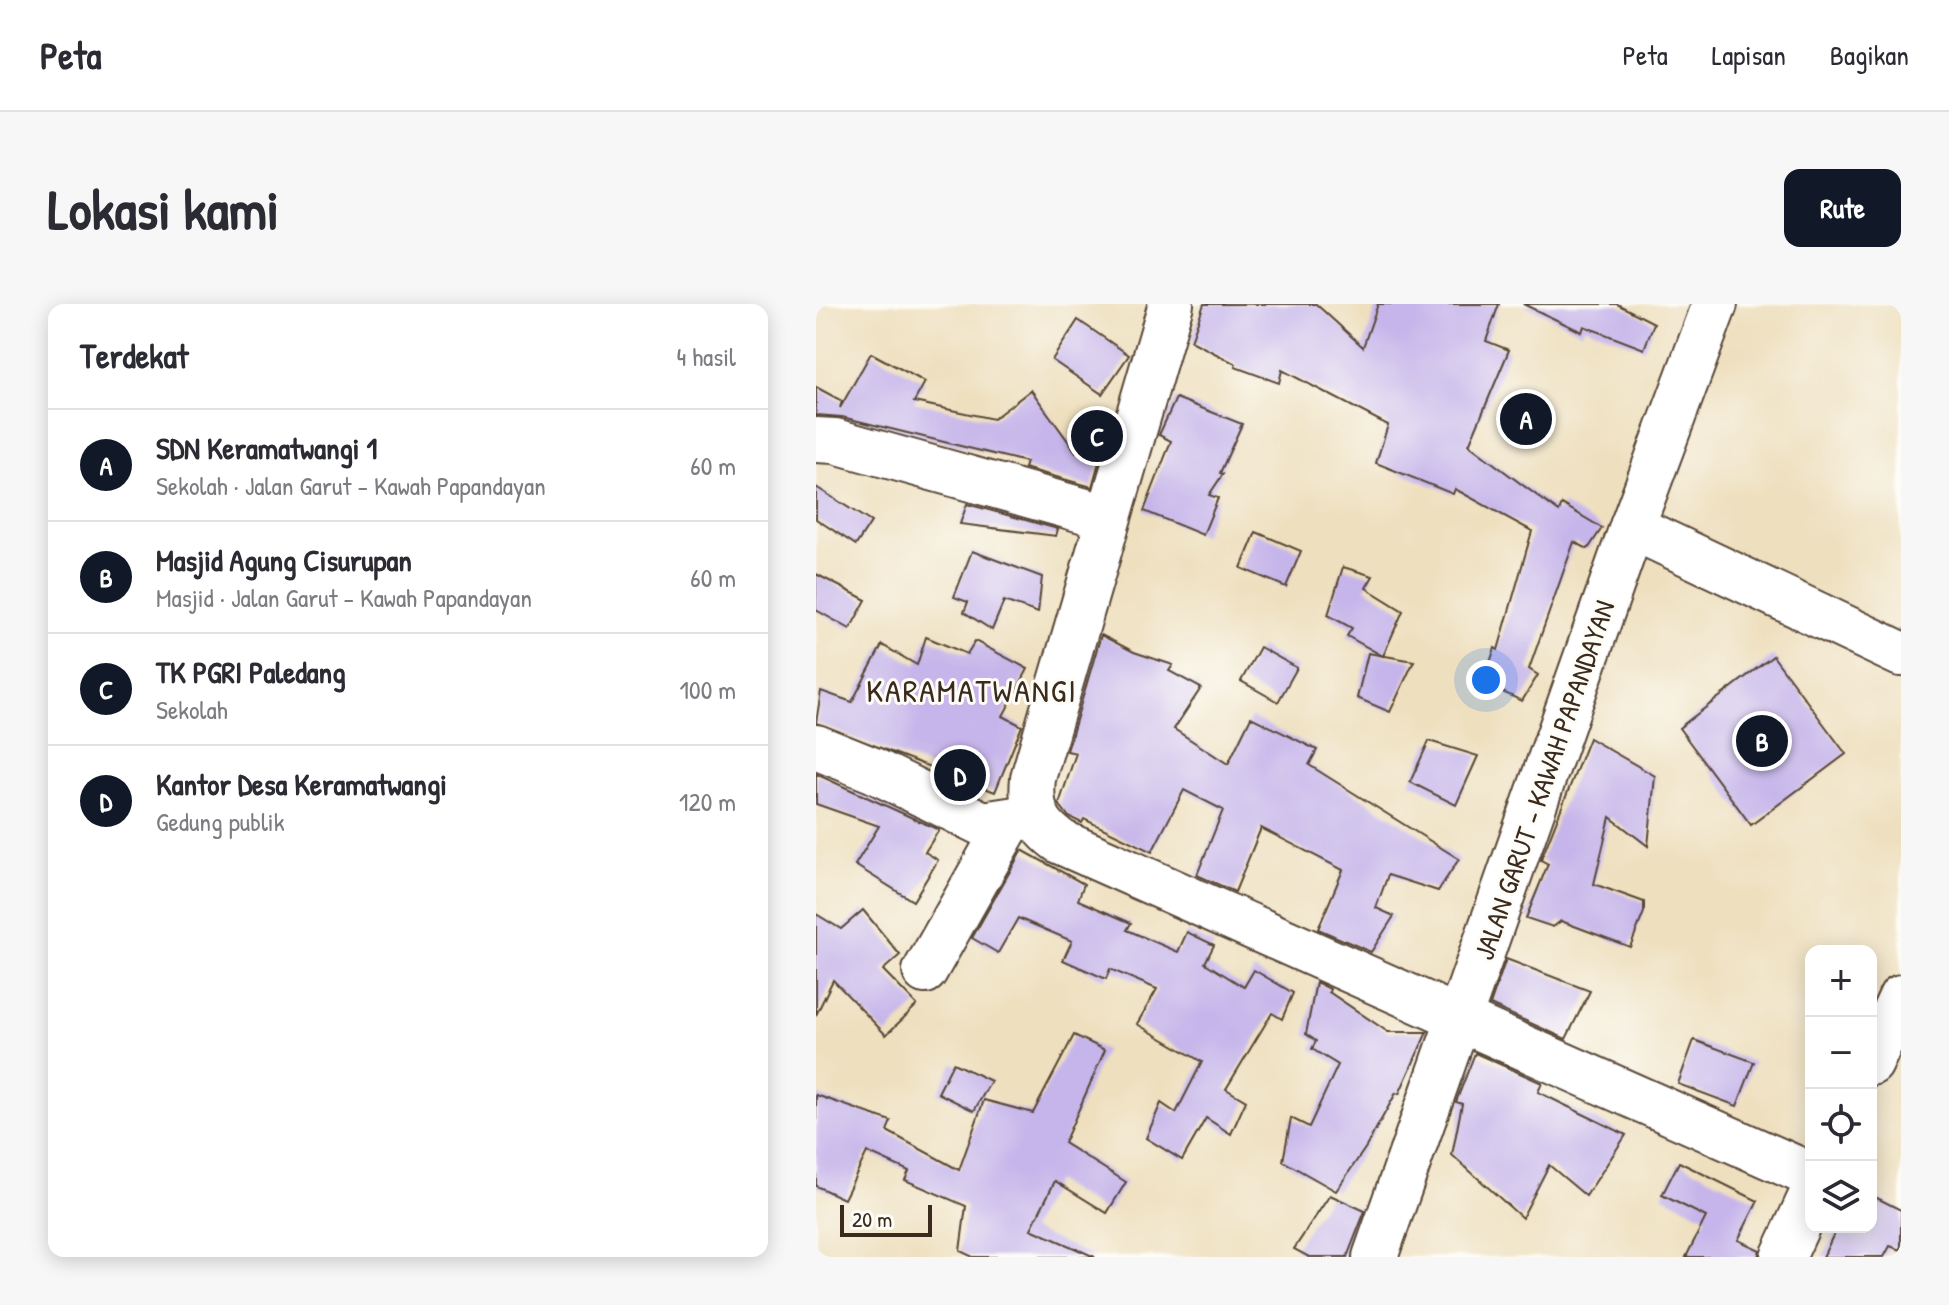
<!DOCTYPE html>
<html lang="id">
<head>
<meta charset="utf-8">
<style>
	:root { --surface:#fff; --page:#f7f7f7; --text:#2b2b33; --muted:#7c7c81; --line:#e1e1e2; --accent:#111827 }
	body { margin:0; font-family:"Patrick Hand",sans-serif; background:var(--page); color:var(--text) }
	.controls { position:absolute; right:24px; bottom:24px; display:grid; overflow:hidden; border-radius:16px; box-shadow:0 4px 20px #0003 }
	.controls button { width:72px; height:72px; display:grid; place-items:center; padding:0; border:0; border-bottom:2px solid var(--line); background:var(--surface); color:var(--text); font:40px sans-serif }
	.scale { position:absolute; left:24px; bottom:20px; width:92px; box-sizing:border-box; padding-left:8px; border:4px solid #3b2a1e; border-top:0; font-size:22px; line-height:28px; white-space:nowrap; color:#3b2a1e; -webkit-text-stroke:6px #fdfcf7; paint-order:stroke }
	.you { position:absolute; left:670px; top:376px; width:28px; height:28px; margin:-20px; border:6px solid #fff; border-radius:50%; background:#1a73e8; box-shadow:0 0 0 12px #1a73e833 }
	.badge { display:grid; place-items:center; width:52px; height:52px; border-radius:50%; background:var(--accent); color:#fff; font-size:26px; font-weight:700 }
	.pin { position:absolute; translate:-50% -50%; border:4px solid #fff; box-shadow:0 2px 8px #0006 }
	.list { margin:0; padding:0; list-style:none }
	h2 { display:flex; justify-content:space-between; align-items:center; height:104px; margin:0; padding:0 32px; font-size:34px }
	h2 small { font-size:26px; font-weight:400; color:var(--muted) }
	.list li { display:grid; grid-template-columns:52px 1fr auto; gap:24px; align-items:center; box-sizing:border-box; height:112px; padding:0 32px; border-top:2px solid var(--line) }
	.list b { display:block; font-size:30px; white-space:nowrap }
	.list p { margin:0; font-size:26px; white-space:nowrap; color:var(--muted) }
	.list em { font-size:26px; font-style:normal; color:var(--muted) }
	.icon { flex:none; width:44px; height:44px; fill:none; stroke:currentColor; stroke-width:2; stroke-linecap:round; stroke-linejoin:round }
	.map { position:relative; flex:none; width:1085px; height:953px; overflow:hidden; border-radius:16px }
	header { display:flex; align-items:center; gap:48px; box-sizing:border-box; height:112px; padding:0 40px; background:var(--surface); border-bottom:2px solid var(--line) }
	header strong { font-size:38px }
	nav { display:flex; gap:44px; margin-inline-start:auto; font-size:28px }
	.intro { display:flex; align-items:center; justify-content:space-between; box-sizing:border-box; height:192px; padding:0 48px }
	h1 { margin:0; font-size:56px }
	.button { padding:20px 36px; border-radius:16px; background:var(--accent); color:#fff; font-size:28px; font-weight:700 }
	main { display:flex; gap:48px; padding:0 48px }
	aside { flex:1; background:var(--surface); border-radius:16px; box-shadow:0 4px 20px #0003 }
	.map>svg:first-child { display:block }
	.building { fill:#c6b5ea }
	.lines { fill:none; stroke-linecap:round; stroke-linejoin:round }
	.minor-casing { stroke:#564536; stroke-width:48 }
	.minor { stroke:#fff; stroke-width:44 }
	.labels { text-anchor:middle; stroke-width:6; stroke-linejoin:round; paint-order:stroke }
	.street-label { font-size:28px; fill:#3b2a1e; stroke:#fdfcf7 }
	.quarter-label { font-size:32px; letter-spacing:2px; fill:#3b2a1e; stroke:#fdfcf7 }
</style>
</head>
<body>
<header>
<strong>Peta</strong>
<nav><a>Peta</a><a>Lapisan</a><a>Bagikan</a></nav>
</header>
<div class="intro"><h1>Lokasi kami</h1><a class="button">Rute</a></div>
<main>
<aside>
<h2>Terdekat<small>4 hasil</small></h2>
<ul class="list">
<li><span class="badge">A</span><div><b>SDN Keramatwangi 1</b><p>Sekolah · Jalan Garut - Kawah Papandayan</p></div><em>60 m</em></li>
<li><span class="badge">B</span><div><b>Masjid Agung Cisurupan</b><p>Masjid · Jalan Garut - Kawah Papandayan</p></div><em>60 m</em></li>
<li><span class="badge">C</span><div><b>TK PGRI Paledang</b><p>Sekolah</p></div><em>100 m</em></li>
<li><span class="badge">D</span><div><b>Kantor Desa Keramatwangi</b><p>Gedung publik</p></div><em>120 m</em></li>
</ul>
</aside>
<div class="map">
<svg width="1085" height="953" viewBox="0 0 1085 953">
	<rect width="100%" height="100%" fill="#fdfcf7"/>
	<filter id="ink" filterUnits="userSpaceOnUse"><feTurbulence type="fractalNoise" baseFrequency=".0125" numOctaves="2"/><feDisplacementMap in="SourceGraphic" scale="16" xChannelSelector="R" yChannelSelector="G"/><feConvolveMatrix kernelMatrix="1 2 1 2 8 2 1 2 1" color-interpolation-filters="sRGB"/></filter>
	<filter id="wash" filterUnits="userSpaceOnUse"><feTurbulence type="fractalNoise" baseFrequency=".006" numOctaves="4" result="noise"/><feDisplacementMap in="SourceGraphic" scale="32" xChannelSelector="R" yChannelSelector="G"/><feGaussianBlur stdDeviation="1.8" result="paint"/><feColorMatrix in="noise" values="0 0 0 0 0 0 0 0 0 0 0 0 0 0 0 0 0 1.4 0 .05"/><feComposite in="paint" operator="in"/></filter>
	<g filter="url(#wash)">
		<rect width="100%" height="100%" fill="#eedfbe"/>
		<g id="blocks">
			<g class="building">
				<path d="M388,0h112l47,43 15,-43h121l-13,37 23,9 -40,95 90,67 3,-8 40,24 -14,21 -14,-7 -45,127 9,6 -16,26 -39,-18 12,-35 3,2 34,-119 -77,-42 -2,5 -77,-31 12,-38 -106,-55 -3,13 -44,-16 1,-3 -45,-23z"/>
				<path d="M707,0h94l37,19 -10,26 -60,-23 -2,6z"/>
				<path d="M262,16l51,35 -27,39 -50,-34z"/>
				<path d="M55,49l54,29 -11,20 79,17 38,-29 45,62 12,-36 22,7 -18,64 -68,-19 2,-6 -184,-45 -26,-2v-28l26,14 -2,7z"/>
				<path d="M360,94l66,26 -22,49 3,1 -14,21 9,3 -15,37 -59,-24 27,-70 -12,-6z"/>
				<path d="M0,183l55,35 -15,23 -40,-26z"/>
				<path d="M151,200l91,25 -2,7 -96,-12z"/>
				<path d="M440,228l45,19 -15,36 -45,-19z"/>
				<path d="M156,247l70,26 -4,36 -34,-12 -12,29 -28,-18 4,-10 -14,-5z"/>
				<path d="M527,263l30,9 -7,12 37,23 -20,45 -36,-20 5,-8 -24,-13z"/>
				<path d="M0,270l50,26 -16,29 -34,-19z"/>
				<path d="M285,331l33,17 39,13 -4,6 32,17 -27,41 54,35 23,-47 66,33 -8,15 150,94 -21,32 -50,-16 -12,33 18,8 -23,36 -53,-23 25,-59 -82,-42 -26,64 -38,-17 26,-65 -39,-20 -32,62 -68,-33 -2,4 -13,-6 -10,-13 17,-51 -9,-2z"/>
				<path d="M110,333l41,17 8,-13 53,28 -25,47 19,10 -27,66 -179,-69 5,-32 31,11 30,-57 35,20z"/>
				<path d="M444,343l37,21 -19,34 -37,-21z"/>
				<path d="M552,349l46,8 -24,51 -33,-14z"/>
				<path d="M957,352l73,98 -95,71 -72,-97z"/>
				<path d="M773,434l66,38 -7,70 -38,-29 -16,67 50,18v10l-14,35 -69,-26 -8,6 -27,-9 22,-54 -7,-4z"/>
				<path d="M613,437l49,15 -22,49 -46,-23z"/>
				<path d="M0,470l123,56 -14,22 13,8 -25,41 -58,-36 24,-39 -63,-22z"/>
				<path d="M206,546l62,34 -6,16 53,23 -4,7 51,22 9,-20 27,13 -9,18 39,24 10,-17 39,23 -11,26 -10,-6 -46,76 20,12 -15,33 -25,-16 -24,42 -36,-22 15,-35 15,10 26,-51 -65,-38 20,-35 -47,-20 -4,10 -43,-19 9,-19 -54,-23 -20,35 -26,-15z"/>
				<path d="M47,606l37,45 -17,15 34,35 -31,30 -53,-55 -17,35v-101l25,15z"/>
				<path d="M690,655l84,32 -24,48 -76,-34z"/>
				<path d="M500,678l14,7 -1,3 59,40h39l-28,62 -3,-1 -30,54 -30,44 -53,-30 8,-43 18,9 29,-62 -26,-16 4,-8 -10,-7z"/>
				<path d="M258,731l31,15 -41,93 62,39 -19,31 -52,-32 -24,48 64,28h-122l-13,-6 6,-45 -61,-26 4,-9 -42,-19 -23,47 -28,-13v-91l75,26 -4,10 72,39 25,-70 49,13z"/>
				<path d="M878,736l60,22 -17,44 -59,-22z"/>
				<path d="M659,749l67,30 -4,9 88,43 -40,61 -37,-31 -27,53 -70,-63 10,-51 -6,-2z"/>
				<path d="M137,759l38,18 -17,30 -36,-18z"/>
				<path d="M863,858l79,39 -20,39 22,10 -2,7h-72l20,-40 -44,-22z"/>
				<path d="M514,891l35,16 -18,46h-38l-15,-8z"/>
				<path d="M1055,891l30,15v40l-11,-4 -6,11h-61l14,-30h34z"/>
			</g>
		</g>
	</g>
	<g filter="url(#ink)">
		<use href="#blocks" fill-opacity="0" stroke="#564536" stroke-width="2"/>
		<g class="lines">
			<defs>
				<g id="minor">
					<path d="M355,0l-138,474c-3,30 3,47 28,64l750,333"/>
					<path d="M0,136l19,1 272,76"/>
					<path d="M816,223l269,127"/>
					<path d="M0,443l57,23 110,54 52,-8"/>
					<path d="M109,667l85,-150"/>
					<path d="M1055,759l30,-66"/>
					<path d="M559,953l257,-730 83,-223"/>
					<path d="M967,953l28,-61"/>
				</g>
			</defs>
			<use href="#minor" class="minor-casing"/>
			<use href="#minor" class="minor"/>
		</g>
	</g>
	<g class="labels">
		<g class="street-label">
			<text transform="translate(728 476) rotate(-71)" y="10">JALAN GARUT - KAWAH PAPANDAYAN</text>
		</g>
		<g class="quarter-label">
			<text x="156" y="398">KARAMATWANGI</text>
		</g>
	</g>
</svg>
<div class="controls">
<button>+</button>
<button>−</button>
<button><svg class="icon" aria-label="locate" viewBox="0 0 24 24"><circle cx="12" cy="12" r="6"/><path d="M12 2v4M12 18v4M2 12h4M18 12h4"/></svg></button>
<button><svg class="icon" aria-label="layers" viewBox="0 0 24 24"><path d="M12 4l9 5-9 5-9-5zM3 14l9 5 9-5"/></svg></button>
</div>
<div class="scale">20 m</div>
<div class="you"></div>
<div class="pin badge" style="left:710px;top:115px">A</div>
<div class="pin badge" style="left:946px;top:437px">B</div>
<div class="pin badge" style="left:281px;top:132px">C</div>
<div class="pin badge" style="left:144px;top:471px">D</div>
</div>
</main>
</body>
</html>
